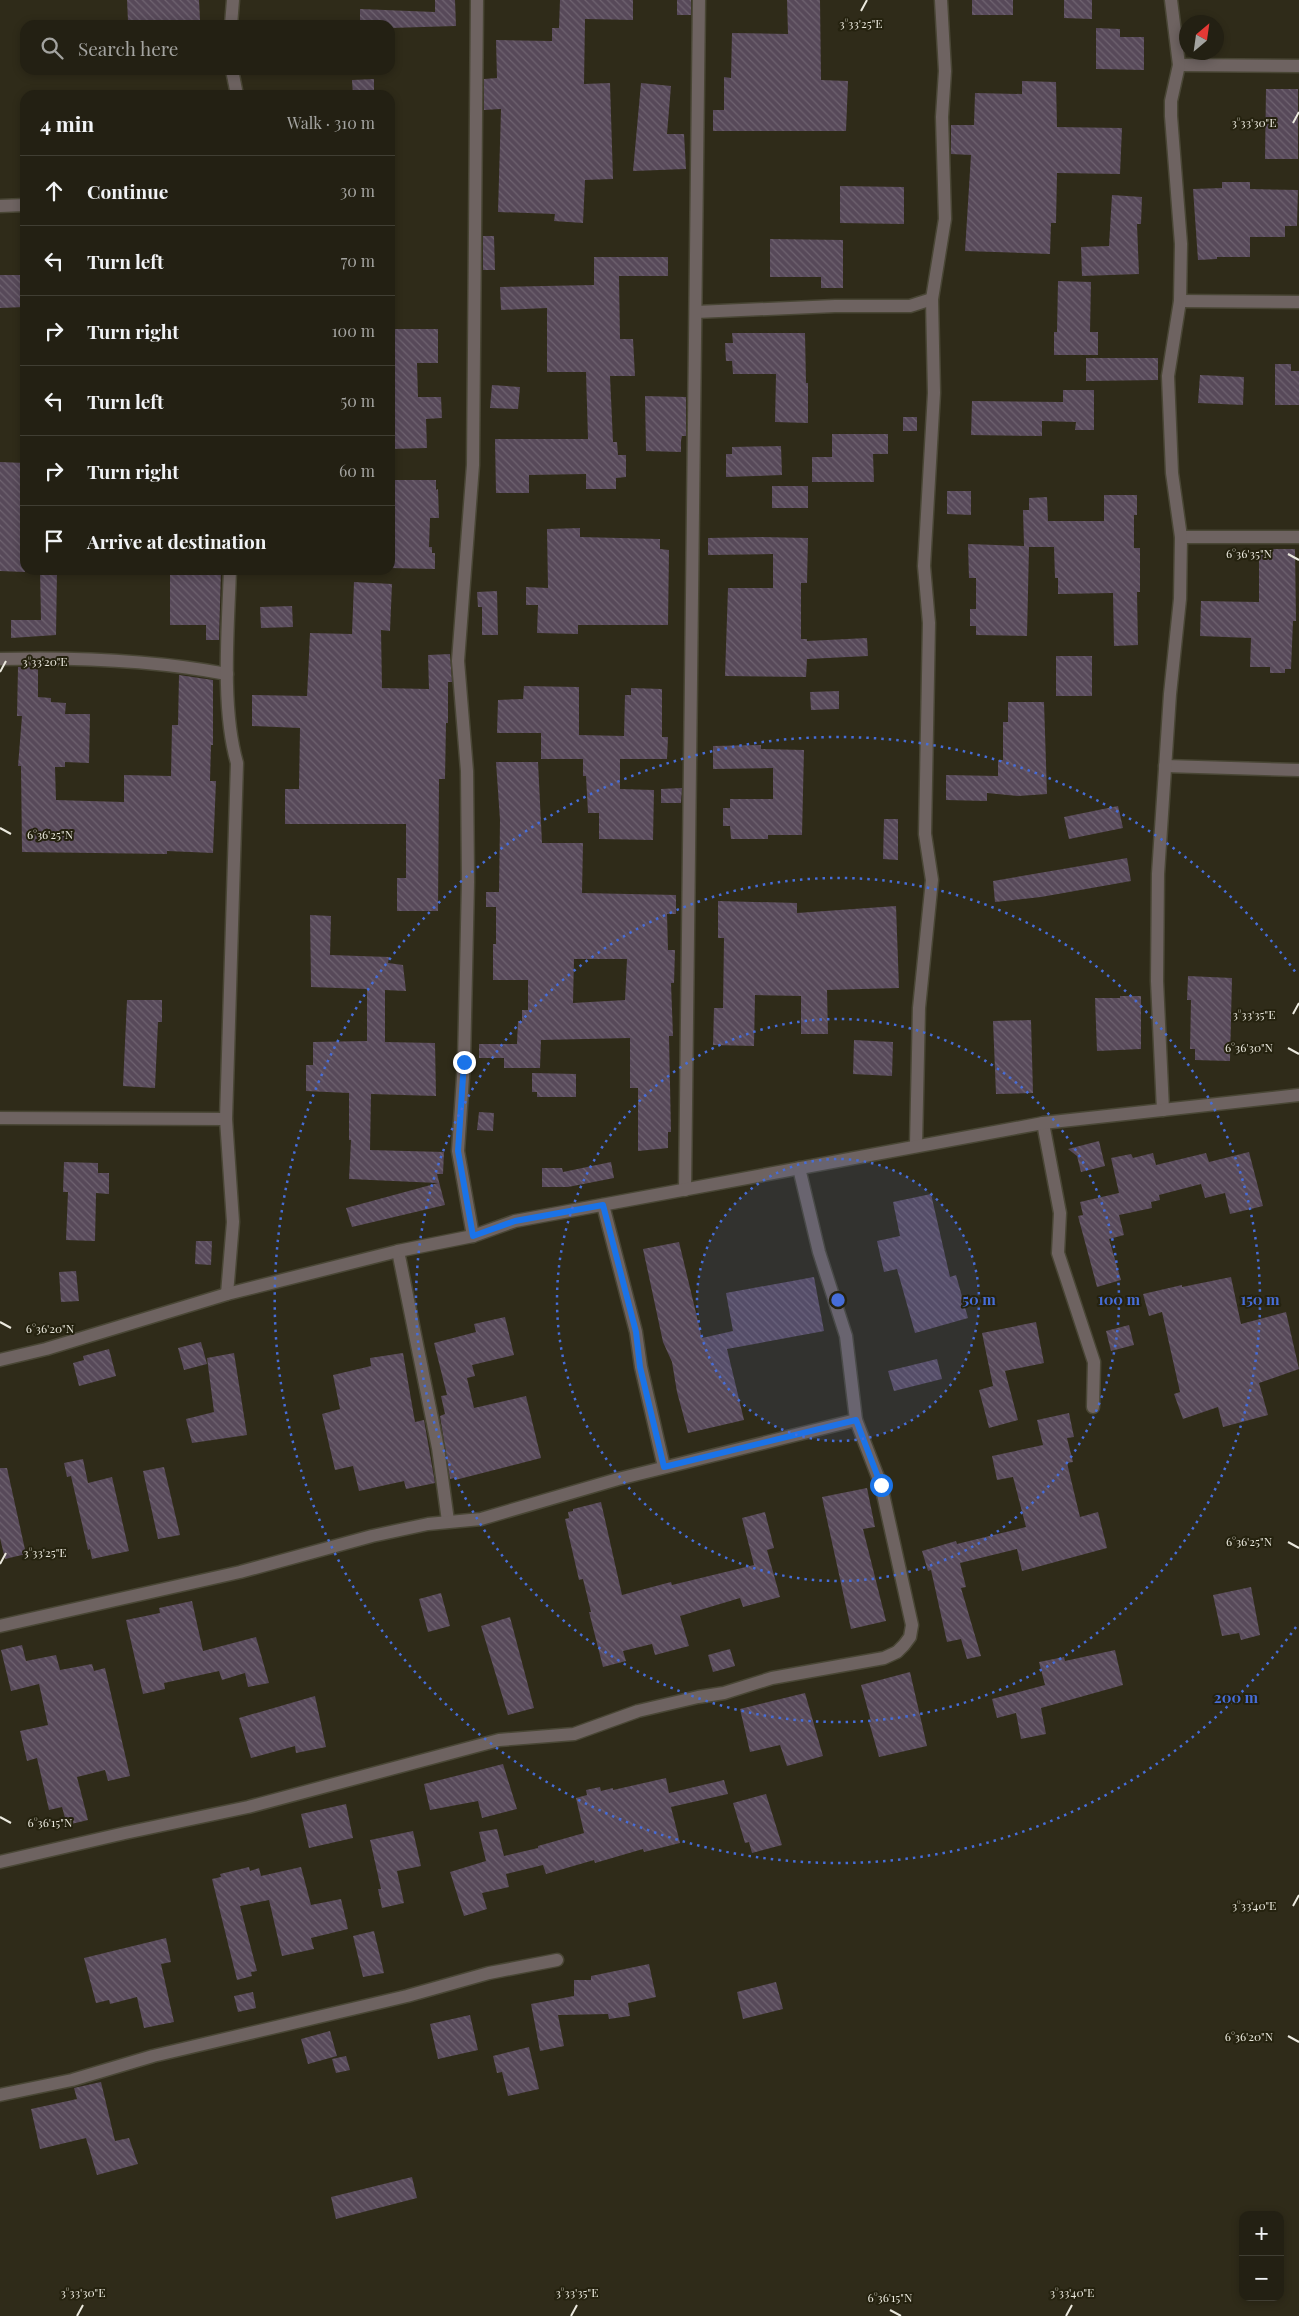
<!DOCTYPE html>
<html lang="en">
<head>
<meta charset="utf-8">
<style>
	:root { --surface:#232013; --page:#2f2d21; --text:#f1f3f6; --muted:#a3a3a0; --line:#403e33 }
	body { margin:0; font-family:"Playfair Display",serif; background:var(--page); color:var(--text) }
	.controls { position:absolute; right:15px; bottom:15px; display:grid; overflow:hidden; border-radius:10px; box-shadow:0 2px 8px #0003 }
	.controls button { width:45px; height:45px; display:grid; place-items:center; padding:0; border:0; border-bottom:1px solid var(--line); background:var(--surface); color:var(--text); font:25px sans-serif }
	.compass { position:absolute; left:1179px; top:15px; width:45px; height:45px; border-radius:50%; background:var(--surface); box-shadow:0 2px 8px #0003; rotate:29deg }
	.stop { position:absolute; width:15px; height:15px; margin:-11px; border:4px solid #1a73e8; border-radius:50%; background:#fff }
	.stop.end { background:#1a73e8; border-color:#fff; box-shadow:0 1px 5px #0008 }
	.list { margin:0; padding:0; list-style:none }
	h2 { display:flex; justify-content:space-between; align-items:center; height:65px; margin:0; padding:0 20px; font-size:21px }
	h2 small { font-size:16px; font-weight:400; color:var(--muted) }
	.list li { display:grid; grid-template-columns:32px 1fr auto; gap:15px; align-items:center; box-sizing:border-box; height:70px; padding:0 20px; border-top:1px solid var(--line) }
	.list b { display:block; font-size:19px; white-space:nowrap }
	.list em { font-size:16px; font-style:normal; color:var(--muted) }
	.icon { flex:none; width:28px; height:28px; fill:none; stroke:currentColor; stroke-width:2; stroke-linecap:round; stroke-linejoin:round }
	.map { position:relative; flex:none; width:1299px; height:2316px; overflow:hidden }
	.search { position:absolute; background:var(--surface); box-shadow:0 2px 8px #0003; left:20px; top:20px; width:375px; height:55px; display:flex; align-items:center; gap:12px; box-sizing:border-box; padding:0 18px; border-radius:15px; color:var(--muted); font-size:19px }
	.panel { position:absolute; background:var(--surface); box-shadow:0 2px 8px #0003; left:20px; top:90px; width:375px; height:485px; border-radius:15px }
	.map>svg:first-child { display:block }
	.building { fill:url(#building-back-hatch); fill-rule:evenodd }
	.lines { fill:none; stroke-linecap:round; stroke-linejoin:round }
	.street-casing { stroke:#494635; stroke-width:15 }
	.street { stroke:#6e6361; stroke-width:12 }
	.route { stroke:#1a73e8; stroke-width:6 }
	.ticks { fill:none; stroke:#ebe9de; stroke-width:2 }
	.ring { fill:none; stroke:#466dd9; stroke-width:2.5; stroke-dasharray:2.5 5 }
	.ticks-label { font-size:12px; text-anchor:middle; fill:#ebe9de; stroke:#25220f; stroke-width:4; stroke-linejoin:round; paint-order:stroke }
	.centre { fill:#466dd9; stroke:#25220f; stroke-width:2.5 }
	.ring-label { font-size:15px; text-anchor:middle; font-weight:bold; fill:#466dd9; stroke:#25220f; stroke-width:4; stroke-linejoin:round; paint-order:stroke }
</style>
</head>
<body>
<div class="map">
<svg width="1299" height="2316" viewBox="0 0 1299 2316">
	<defs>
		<pattern id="building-back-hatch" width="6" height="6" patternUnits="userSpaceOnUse" patternTransform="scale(1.25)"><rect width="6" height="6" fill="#574959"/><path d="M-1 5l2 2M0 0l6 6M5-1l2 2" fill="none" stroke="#6f6370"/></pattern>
	</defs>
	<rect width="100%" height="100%" fill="#2f2b19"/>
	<g class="building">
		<path d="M127,0h72l1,20 -72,1z"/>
		<path d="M435,0h20l1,26 -66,2v-3h-30v-16l75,3z"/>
		<path d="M560,0h73v20l-48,-1 -1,65 26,-1 3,96 -28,1 -2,43 -29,-2 1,-7 -57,-2 3,-103 -17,1v-31l13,-1 -1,-38 56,1v-13h7z"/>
		<rect x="677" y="0" width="14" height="15"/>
		<path d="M787,0h33l1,80 27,1 -2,50h-133v-21h11v-33l7,1 1,-45 56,1z"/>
		<rect x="972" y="0" width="41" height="15"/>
		<path d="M1064,0h28v19l-28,-1z"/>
		<path d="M1096,28l24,1v8h24v33l-48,-1z"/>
		<path d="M374,79v16h-21l-1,-15z"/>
		<path d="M1022,81l34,1 1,45 65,1 -2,46 -63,-1 -1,50h-5l-1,31 -85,-3 6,-96 -20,-1v-29h23l1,-32 47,1z"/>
		<path d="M641,83l30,3 -4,48h17l2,35 -53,2z"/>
		<path d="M1266,89h32v70h-33z"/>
		<path d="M1222,182h28v7l48,1 -1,36h-12v11h-35v20h-33v2l-19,1 -5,-71 29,-1z"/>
		<path d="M840,186l64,1v37l-64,-1z"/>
		<path d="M1112,195l30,2 -1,27h-4l2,50 -57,2 -1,-29 28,-1z"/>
		<path d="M483,236h11l1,34h-12z"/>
		<path d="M770,239l73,1v48h-22v-11h-51z"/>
		<path d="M594,257h74v19h-49l1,63h13l2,37h-25l3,66h4l1,13h8v22l-10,1v11h-30v-15l-57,1v18h-33l-1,-54h93l-2,-67h-39v-64l-46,2 -1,-23 94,-2z"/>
		<path d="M0,275h25v32l-25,1z"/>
		<path d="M1058,281l33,1 -1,50h8v23h-44v-23h3z"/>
		<path d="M390,329h48v34h-21l1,34h23l1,21 -16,1 1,29 -37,1z"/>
		<path d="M732,333h73l1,50h2v40l-33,-1 1,-48h-43l-1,-13h-6l-1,-18h8z"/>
		<path d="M1086,358h72v22l-72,1z"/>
		<path d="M1275,364h16v7h8v34h-24z"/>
		<path d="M1200,375l44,2 -1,28 -45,-2z"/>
		<path d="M492,385l28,2 -2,22 -28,-1z"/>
		<path d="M1063,390h31v40h-19l1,-8 -34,-1v15l-71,-1 1,-34 91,1z"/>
		<path d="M645,396l41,1v39h-4l-1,5v11l-35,-1z"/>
		<rect x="903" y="417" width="14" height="14"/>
		<path d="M832,434h56v20h-15l1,28h-62v-25h20z"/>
		<path d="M781,446l1,29 -56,2v-23h6v-7z"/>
		<path d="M0,462l25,1v109l-25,-1z"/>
		<path d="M390,480h46v10l2,-1 1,29h-9l-1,29h3v6h3v16l-45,-1v-32h5v-33h-5z"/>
		<rect x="772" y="486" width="36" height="22"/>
		<path d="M947,491h24v24l-24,-1z"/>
		<path d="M1104,495h33v20h-3v33h6v44h-3l1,53 -24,1 -1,-53 -55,1v-16h-3l-1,-31h-25l-2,89 -51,-1v-9h-6v-17h6v-31h-7l-1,-34 56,2 -1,-36h6v-12l18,-1 1,24h56z"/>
		<path d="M580,528v9l80,2v10l9,1 -1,75h-90v9l-41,-1 1,-28h-12v-18l22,1 -1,-59z"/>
		<path d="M761,537l47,1 -1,45h-6v56h6v2l60,-3 1,18 -61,3 -1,18 -81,-1 3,-88h45v-34l-65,1v-17z"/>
		<path d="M1259,549h36l1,72h-3l-2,48h-6v4h-15v-6h-20l1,-29 -51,-2 1,-35 58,1z"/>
		<path d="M40,570h17l-1,65 -45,3v-18h30z"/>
		<path d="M170,570h51l-2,70h-13v-15h-36z"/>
		<path d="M354,582l38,2 -2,47 -9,-1 1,58 47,1 -1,-34 22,-1 2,28h-4v41h-2l-1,56h-6l-1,132h-41v-33h9v-54h-121v-35h14l1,-61 -48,-2v-31l55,1 3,-63 42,1z"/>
		<path d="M497,591l1,44h-16v-28h-4l-1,-15z"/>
		<path d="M292,606l1,21 -32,1 -1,-21z"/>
		<rect x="1056" y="656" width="36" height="40"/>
		<path d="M18,667h20v30l13,1v4l15,1 -1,11h25l-1,49 -24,-1v5h-10l1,33 68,2v-27l47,1 1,-51h6l1,-50 34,5v65h-2l-1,36h6l-3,72 -46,-2v3l-145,-2 -1,-86h-3l4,-50h-5z"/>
		<path d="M524,686l55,1v48l45,1 1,-41h6v-7l31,1v48h6l-1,22h-47v30l34,1 -1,50 -54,-1v-26h-11l-2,-37h-3v-17h-42v-26h-44l1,-33 25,-1z"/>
		<path d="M839,691v18l-28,1 -1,-18z"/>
		<path d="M1008,702h36l3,92 -29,2 -31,-3v8l-41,-1v-25l52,1v-16h5v-38h5z"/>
		<path d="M761,745v4l43,1 -2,85h-34v4h-37l-1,-13h-7v-18h7v-9h43v-31l-60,1v-23z"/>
		<path d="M496,762h42l4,81h41l-1,50 94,2v19h-9l1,36h7l-1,33h-3l2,53h-4l2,96h-3v16l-30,3v-63h-8v-50l-89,2 -1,28h-36v-10h-25v-14h38l1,-23h4v-11h6v-30h-35v-36h3v-37h-10v-15h13l1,-72zM574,959h53l-2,41 -52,3z"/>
		<path d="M682,788l-1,15h-20v-14z"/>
		<path d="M1118,806l5,22 -54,11 -5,-22z"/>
		<path d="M884,819h14v41l-15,-1z"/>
		<path d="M1127,858l4,23 -90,16 -46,5 -2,-21z"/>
		<path d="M718,901l79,2v10l99,-7 3,82 -72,2 1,44h-27v-38l-46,-1 -1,51 -41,-1 1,-37h9l1,-70h-6z"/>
		<path d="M310,915l21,1 -1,39 59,2 -1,6 15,2 3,26 -21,-1v52l50,1 1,53 -65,-2 -1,56 74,2 -1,22h-6l8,31 -93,22 -6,-19 92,-25 -89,-4 2,-39h-2v-47l-43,-2v-26h7v-23l54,-1v-52l-56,-2z"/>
		<path d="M1188,976l44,2 -2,83 -35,-1v-11h-5l1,-49h-4z"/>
		<path d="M1120,996h21v53l-44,2 -2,-53h25z"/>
		<path d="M127,1000h35v22h-4l-3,66 -32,-2z"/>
		<path d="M1031,1020l2,73 -37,1 -3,-73z"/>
		<path d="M854,1040l39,2 -1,34 -39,-2z"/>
		<path d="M532,1073l44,1v23h-39v-5h-5z"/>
		<path d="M479,1112l15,1 -1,18 -16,-1z"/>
		<path d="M1099,1141l6,25 -24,6 -4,-16 -9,-7z"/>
		<path d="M1249,1152l14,54 -33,8 -5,-21 -20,5 -4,-14 -42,11 1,5 -9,2 1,6 -33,7 5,20 -15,4 12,41 -24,7 -19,-71 5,-1 -3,-13 39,-9 -8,-35 20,-4 2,4 20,-5 3,12 50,-12 3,9z"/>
		<path d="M64,1162l34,1v10h11v21l-13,-1 -1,48 -29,-1 2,-48h-5z"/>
		<path d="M611,1162l3,16 -46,9h-26v-19h20l1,4z"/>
		<path d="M931,1194l19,83 6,-2 12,43 -53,15 -18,-64 -13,3 -7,-31 23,-5 -7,-34z"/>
		<path d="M196,1241h16l-1,24 -16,-1z"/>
		<path d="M679,1242l23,96 31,-7 -7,-38 88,-16 10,54 -97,18 17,71 -56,13 -11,-41 -5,-30 -9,-20 -20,-93z"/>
		<path d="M76,1271l3,30 -18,1 -2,-30z"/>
		<path d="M1231,1277l10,47 45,-12 13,57 -40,14 9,32 -45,12 -5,-20 -35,12 -9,-25 6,-2 -18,-80 -13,4 -6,-22 39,-9v2z"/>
		<path d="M505,1317l9,38 -42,10 3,11 -8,2 7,30 52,-12 15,62 -86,22 -1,-2 -4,1 -10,-63 5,-2 -4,-18 6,-1 -13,-52 42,-11 -2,-8z"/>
		<path d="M1036,1322l8,41 -39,8 13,49 -29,8 -10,-38 14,-4 -11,-53z"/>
		<path d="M1129,1325l5,20 -23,6 -5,-20z"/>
		<path d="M201,1342l6,22 -23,6 -6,-22z"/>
		<path d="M109,1349l7,27 -37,10 -6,-23 11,-3 -1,-4z"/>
		<path d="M234,1353l13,82 -55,8 -6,-24 28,-7 -7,-54z"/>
		<path d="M403,1353l12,69 9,-2 11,63 -29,6 -2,-8 -45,10 -6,-25 -18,4 -13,-56 18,-5 -7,-34 38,-9 -1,-8z"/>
		<path d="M937,1359l5,20 -48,12 -6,-20z"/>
		<path d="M1069,1413l5,24 -7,1 6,24 -6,1 13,54 18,-5 9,36 -85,23 -5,-22 -57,14 6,24 -5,1 20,68 -14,3 -6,-20 -14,3 -16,-72 -3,1 -6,-20 34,-10 1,3 69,-17 -13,-50 -16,3 -5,-24 51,-11 -6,-25z"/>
		<path d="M83,1459l5,24 24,-6 17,74 -37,8 -2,-10 -2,1 -17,-74 -4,1 -3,-14z"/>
		<path d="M164,1467l16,68 -22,4 -15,-68z"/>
		<path d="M0,1468h7l19,86 -21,5 -5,-21z"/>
		<path d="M867,1488l8,39 -12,2 23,92 -35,8 -29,-132z"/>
		<path d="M601,1502l21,93 49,-13 1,3 82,-20 -12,-47 23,-6 9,36 -7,2 13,47 -37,10 -3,-9 -60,18 9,30 -34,9 -3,-11 -29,7 3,10 -23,6 -14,-55h2l-8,-33 -4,1 -14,-61 4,-1 -1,-6 5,-1v-2z"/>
		<path d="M1251,1587l9,48 -19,5 -2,-7 -17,3 -9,-41z"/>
		<path d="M441,1593l9,33 -22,6 -9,-33z"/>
		<path d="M192,1601l11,50 53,-14 13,46 -21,4 -3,-14 -23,7 -3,-9 -55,12 1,6 -22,5 -17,-74 34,-7 -1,-5z"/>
		<path d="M510,1617l24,91 -26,7 -27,-89z"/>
		<path d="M22,1645l4,16 30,-6 4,15 32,-6 2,7 11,-3 25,108 -22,5 -3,-11 -28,7 11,43 -21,5 -5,-18 -13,3 -12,-52 -10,3 -7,-30 28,-6 -9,-41 -28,7 -10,-41z"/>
		<path d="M730,1649l5,17 -22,6 -5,-17z"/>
		<path d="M1115,1650l8,35 -82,23 5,26 -25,5 -5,-26 -19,5 -5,-19 53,-14 -6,-23 25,-5 1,4z"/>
		<path d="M910,1672l17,74 -48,11 -10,-35 2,-1 -10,-36z"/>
		<path d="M805,1693l18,63 -36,10 -7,-21 -30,7 -10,-43z"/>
		<path d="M315,1696l11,51 -30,6 -1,-7 -44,12 -12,-40z"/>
		<path d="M503,1764l14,45 -35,9 -4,-17 -48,9 -6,-26z"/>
		<path d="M666,1778l3,15 55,-13 4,14 -57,13 9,36 -36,9 -1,-3 -48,14 -1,-3 -48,14 -3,-9 -37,9 3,13 -27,6 5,16 -23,7 -14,-44 36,-11 -7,-29 18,-3 7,27 34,-8v-2l46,-13 -8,-35 11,-3 -1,-5 14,-3 1,4 12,-3v2z"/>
		<path d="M766,1794l16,51 -30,8 -3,-11 -4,1 -12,-40z"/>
		<path d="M346,1804l7,34 -44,10 -8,-34z"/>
		<path d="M413,1831l8,35 -24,5 7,32 -22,5 -4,-19h3l-11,-49z"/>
		<path d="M249,1867l1,4 9,-3 2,8 40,-9 10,38 30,-6 7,30 -37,9 3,11 -32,7 -13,-56 -29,6 17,65 -6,1 1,4 -15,4 -25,-101 9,-2 -1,-3z"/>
		<path d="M374,1931l10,42 -21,4 -10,-41z"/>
		<path d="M166,1938l5,24 -10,2 13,58 -30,6 -7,-31 -27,7 -1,-4 -13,3 -12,-45z"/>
		<path d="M649,1964l7,33 -28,6 2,13 -21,3 -1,-5 -50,1 6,31 -24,5 -9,-47 43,-8v-16h17v-4z"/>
		<path d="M776,1982l7,27 -40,10 -6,-27z"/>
		<path d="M253,1992l3,16 -18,4 -4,-16z"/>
		<path d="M470,2015l8,35 -40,9 -8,-35z"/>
		<path d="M330,2031l7,25 -29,8 -7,-25z"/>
		<path d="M529,2047l10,42 -31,7 -6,-24 -5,1 -4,-17z"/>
		<path d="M346,2056l4,14 -14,3 -4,-14z"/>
		<path d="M101,2082l14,59 14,-3 9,26 -41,11 -11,-37 -46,11 -9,-40 46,-10 -3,-11z"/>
		<path d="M412,2177l5,21 -81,21 -5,-22z"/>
	</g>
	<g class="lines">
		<defs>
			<g id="street">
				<path d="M231,25l2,-25"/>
				<path d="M1179,65l120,1"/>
				<path d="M232,70l5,25"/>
				<path d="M0,206l25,-1"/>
				<path d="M1180,301l119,1"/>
				<path d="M696,312l139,-6h75l22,-7"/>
				<path d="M1181,537h118"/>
				<path d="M0,659c76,-2 153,1 227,15"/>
				<path d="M1165,766l134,4"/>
				<path d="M1163,1110l-6,-129 1,-107 12,-180 10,-95 1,-62 -9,-64 -4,-97 12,-75 1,-57 -10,-128v-15l8,-36 -8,-65"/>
				<path d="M0,1118l226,1"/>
				<path d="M1043,1123l17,90 -2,40 36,109 -1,45"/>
				<path d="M916,1145l3,-137 13,-128 -7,-46 4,-211 -5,-57 10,-173 -2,-94 13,-80 -3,-102 3,-46 -4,-71"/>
				<path d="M685,1190l14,-1190"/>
				<path d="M603,1205l33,127 5,35 23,100"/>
				<path d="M473,1236l-15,-85 6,-89 4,-180 -1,-111 -9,-110 15,-196 4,-465"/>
				<path d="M398,1251l40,197 10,73"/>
				<path d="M227,1294l6,-72 -7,-103 11,-356c-16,-55 -9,-135 -7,-193"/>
				<path d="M0,1360l46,-11 181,-55 171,-43 75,-15 42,-15 528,-98 256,-28"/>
				<path d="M0,1626l240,-54 132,-36 56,-12 53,-5 137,-40 238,-59"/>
				<path d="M0,1862l125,-29 123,-26 251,-67 75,-6 64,-23 60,-14 26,-4 48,-15 112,-20 13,-6 7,-7 6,-8 2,-12 -31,-140 -25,-65 -10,-84 -27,-84 -20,-84"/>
				<path d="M0,2095l72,-15 81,-24 254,-60 82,-23 68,-13"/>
			</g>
		</defs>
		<use href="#street" class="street-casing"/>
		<use href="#street" class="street"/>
	</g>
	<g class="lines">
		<path class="route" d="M464,1062l-6,89 15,85 42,-15 88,-16 33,127 4,35 24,100 192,-47 25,65"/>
	</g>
	<path class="ticks" d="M861,11l6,-11M1293,123l6,-11M1288,554l11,6M0,672l6,-11M0,828l11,6M1293,1014l6,-11M1288,1048l11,6M0,1322l11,6M1288,1542l11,6M0,1564l6,-11M0,1817l11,6M1293,1906l6,-11M1288,2036l11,6M890,2310l11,6M77,2316l6,-11M571,2316l6,-11M1066,2316l6,-11"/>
	<circle cx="838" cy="1300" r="141" fill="#466dd9" fill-opacity=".12"/>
	<g class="ring">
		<circle cx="838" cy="1300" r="141"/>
		<circle cx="838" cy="1300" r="281"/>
		<circle cx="838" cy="1300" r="422"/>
		<path d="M1296 1627A563 563 0 1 1 1296 973"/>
	</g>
	<g class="ticks-label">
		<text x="861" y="28">3°33'25"E</text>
		<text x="1254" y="127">3°33'30"E</text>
		<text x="1249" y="558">6°36'35"N</text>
		<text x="45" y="666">3°33'20"E</text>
		<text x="50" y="839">6°36'25"N</text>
		<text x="1254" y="1019">3°33'35"E</text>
		<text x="1249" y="1052">6°36'30"N</text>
		<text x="50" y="1333">6°36'20"N</text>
		<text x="1249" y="1546">6°36'25"N</text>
		<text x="45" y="1557">3°33'25"E</text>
		<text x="50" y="1827">6°36'15"N</text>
		<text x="1254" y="1910">3°33'40"E</text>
		<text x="1249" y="2041">6°36'20"N</text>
		<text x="83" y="2297">3°33'30"E</text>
		<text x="577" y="2297">3°33'35"E</text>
		<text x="1072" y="2297">3°33'40"E</text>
		<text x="890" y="2302">6°36'15"N</text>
	</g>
	<circle cx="838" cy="1300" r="8" class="centre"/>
	<g class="ring-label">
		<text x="979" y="1305">50 m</text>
		<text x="1119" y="1305">100 m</text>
		<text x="1260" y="1305">150 m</text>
		<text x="1236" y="1703">200 m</text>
	</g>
</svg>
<div class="controls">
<button>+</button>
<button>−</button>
</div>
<svg class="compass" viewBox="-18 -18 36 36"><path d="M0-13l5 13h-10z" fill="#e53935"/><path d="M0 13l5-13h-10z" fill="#a3a3a0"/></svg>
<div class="stop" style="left:881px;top:1485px"></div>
<div class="stop end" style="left:464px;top:1062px"></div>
<div class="search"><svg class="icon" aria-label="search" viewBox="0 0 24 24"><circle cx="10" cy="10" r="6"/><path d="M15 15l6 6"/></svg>Search here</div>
<section class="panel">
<h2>4 min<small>Walk · 310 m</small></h2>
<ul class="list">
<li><svg class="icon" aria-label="ahead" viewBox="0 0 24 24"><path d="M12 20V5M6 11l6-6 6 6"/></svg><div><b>Continue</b></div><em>30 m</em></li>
<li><svg class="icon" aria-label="left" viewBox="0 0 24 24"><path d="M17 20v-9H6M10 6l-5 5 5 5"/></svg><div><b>Turn left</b></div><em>70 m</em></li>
<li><svg class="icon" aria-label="right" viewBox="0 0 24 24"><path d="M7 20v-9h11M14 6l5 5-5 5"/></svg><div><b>Turn right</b></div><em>100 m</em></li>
<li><svg class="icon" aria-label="left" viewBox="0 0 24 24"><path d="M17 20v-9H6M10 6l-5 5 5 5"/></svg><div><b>Turn left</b></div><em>50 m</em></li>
<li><svg class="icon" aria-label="right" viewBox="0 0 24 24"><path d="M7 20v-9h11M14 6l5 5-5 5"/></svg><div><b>Turn right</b></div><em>60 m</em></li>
<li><svg class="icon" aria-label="arrive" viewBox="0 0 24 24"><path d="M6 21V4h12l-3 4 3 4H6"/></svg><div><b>Arrive at destination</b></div></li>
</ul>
</section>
</div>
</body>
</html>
